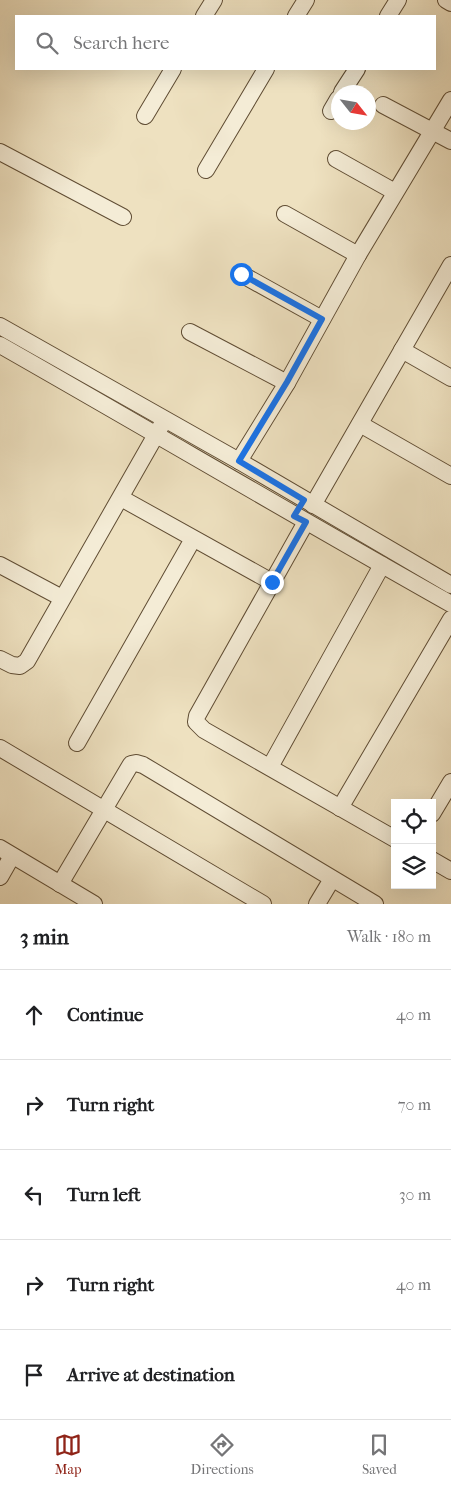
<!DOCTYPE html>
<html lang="en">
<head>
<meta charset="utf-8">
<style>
	:root { --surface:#fff; --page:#f6f6f6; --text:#202124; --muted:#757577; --line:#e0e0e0; --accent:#8f2418 }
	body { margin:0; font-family:"IM FELL French Canon",serif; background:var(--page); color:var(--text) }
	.controls { position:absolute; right:15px; bottom:15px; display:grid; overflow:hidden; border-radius:0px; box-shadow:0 5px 20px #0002 }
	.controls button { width:45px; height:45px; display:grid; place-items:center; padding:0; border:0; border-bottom:1px solid var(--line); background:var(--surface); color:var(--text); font:25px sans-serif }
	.compass { position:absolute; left:331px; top:85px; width:45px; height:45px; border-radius:50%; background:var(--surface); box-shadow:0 5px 20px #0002; rotate:121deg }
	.stop { position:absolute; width:15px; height:15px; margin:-11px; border:4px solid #1a73e8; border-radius:50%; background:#fff }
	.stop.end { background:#1a73e8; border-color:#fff; box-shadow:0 1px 5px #0008 }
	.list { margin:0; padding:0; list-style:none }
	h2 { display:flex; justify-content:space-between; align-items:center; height:65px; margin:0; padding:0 20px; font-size:21px }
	h2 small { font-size:16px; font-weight:400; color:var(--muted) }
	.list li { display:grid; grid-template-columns:32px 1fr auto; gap:15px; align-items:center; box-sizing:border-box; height:90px; padding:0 20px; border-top:1px solid var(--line) }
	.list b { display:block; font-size:19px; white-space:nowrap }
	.list em { font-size:16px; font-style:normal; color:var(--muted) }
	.icon { flex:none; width:28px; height:28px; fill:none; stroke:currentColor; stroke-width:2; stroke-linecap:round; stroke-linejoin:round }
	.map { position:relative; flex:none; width:451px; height:904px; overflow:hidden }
	.search { position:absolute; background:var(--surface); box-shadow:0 5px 20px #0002; left:15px; right:15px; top:15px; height:55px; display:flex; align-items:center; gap:12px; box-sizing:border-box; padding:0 18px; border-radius:0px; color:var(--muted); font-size:19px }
	.sheet { height:515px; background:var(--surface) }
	nav { display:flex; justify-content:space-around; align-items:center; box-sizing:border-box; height:70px; border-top:1px solid var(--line); background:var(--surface); font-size:14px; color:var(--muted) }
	nav a { display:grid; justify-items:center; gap:2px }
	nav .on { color:var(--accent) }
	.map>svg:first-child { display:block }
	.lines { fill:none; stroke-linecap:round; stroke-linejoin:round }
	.street-casing { stroke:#604d34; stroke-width:18 }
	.street { stroke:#f4ecd6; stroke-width:16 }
	.route { stroke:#1a73e8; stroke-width:6 }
</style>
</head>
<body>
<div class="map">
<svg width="451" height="904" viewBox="0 0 451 904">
	<rect width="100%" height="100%" fill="#eee1c0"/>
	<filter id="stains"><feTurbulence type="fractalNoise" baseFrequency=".004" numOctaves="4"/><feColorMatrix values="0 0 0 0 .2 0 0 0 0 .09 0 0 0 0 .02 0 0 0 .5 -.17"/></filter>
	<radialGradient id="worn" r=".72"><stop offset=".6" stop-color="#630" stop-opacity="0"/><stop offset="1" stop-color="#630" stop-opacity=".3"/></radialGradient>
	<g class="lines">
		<defs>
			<g id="street">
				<path d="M446,0l5,3"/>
				<path d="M204,16l10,-16"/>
				<path d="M296,16l10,-16"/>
				<path d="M388,16l10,-16"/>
				<path d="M342,92l15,-23"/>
				<path d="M383,105l68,36"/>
				<path d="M331,111l7,-12"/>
				<path d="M145,116l28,-47"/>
				<path d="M0,152l123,65"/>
				<path d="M336,159l59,33"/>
				<path d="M206,170l60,-101"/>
				<path d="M285,214l73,41"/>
				<path d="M241,274l81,45"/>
				<path d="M0,326l239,135 212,124"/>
				<path d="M190,332l97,51"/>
				<path d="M0,345c151,86 300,174 451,259"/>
				<path d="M402,350l49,28"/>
				<path d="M360,424l91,52"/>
				<path d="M239,461l48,-78 71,-128 93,-155"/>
				<path d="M121,498l151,84"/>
				<path d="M313,505l138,-240"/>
				<path d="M306,522l-109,194 -1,6 8,8 191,109"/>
				<path d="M0,565l62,33"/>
				<path d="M0,659l12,6 8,1 7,-5 134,-235"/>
				<path d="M77,743l116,-204"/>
				<path d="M0,748l263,156"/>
				<path d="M270,767l112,-202"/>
				<path d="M340,808l111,-189"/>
				<path d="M432,814l19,-32"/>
				<path d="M0,848l94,56"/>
				<path d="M432,860l19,11"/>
				<path d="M0,877l12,-21"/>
				<path d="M60,884l71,-120 5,-1 7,2 232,139"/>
				<path d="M317,904l15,-25"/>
			</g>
		</defs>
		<use href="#street" class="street-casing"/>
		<use href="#street" class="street"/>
	</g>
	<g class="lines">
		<path class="route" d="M241,274l81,45 -35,63 -48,79 65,39 -10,16 12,6 -34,60"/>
	</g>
	<rect width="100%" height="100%" filter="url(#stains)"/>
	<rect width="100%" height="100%" fill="url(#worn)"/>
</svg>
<div class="controls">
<button><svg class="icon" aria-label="locate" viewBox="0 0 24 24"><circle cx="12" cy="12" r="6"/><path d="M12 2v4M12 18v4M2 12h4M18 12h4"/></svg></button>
<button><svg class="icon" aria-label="layers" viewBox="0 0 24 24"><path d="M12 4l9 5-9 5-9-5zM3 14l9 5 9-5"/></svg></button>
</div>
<svg class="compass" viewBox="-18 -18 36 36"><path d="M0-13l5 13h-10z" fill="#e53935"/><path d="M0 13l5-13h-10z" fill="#757577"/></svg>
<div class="stop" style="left:241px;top:274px"></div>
<div class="stop end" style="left:272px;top:582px"></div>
<div class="search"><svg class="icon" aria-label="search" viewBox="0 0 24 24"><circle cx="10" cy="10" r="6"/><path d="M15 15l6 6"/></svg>Search here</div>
</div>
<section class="sheet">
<h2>3 min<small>Walk · 180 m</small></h2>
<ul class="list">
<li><svg class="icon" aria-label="ahead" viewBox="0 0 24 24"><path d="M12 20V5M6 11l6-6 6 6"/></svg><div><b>Continue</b></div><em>40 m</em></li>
<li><svg class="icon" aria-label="right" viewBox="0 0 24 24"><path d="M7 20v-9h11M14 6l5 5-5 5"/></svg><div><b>Turn right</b></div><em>70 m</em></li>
<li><svg class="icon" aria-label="left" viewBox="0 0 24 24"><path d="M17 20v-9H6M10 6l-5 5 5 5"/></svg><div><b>Turn left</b></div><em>30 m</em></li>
<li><svg class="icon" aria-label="right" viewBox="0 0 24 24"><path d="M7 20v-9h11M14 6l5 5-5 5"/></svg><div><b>Turn right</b></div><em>40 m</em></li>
<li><svg class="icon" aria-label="arrive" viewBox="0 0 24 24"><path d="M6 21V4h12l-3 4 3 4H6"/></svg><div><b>Arrive at destination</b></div></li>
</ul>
</section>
<nav>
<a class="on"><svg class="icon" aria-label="map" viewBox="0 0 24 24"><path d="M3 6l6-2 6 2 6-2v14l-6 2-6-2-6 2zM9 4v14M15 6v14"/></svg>Map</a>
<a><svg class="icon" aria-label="directions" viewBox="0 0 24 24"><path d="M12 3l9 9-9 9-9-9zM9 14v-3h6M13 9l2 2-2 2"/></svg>Directions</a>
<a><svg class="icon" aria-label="saved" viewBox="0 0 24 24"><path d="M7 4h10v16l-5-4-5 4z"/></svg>Saved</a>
</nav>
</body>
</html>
